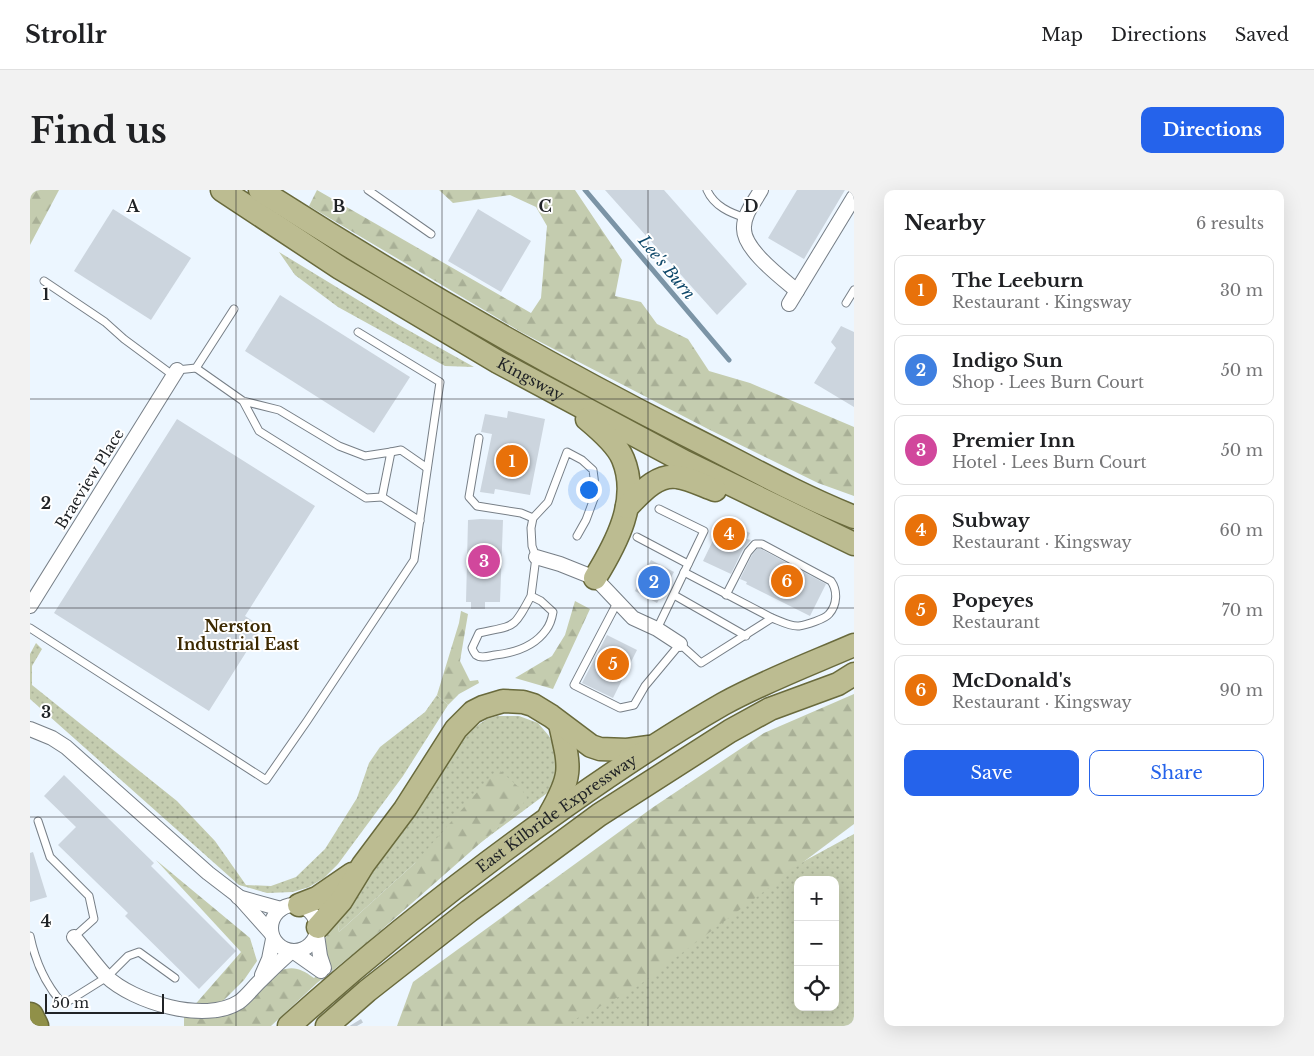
<!DOCTYPE html>
<html lang="en">
<head>
<meta charset="utf-8">
<style>
	:root { --surface:#fff; --page:#f2f2f2; --text:#202124; --muted:#757577; --line:#e0e0e0; --accent:#2563eb }
	body { margin:0; font-family:"Libre Baskerville",serif; background:var(--page); color:var(--text) }
	.controls { position:absolute; right:15px; bottom:15px; display:grid; overflow:hidden; border-radius:10px; box-shadow:0 5px 20px #0002 }
	.controls button { width:45px; height:45px; display:grid; place-items:center; padding:0; border:0; border-bottom:1px solid var(--line); background:var(--surface); color:var(--text); font:25px sans-serif }
	.scale { position:absolute; left:15px; bottom:12px; width:119px; box-sizing:border-box; padding-left:5px; border:2px solid #202326; border-top:0; font-size:14px; line-height:18px; white-space:nowrap; color:#202326; -webkit-text-stroke:4px #fff; paint-order:stroke }
	.you { position:absolute; left:558px; top:299px; width:18px; height:18px; margin:-12px; border:4px solid #fff; border-radius:50%; background:#1a73e8; box-shadow:0 0 0 8px #1a73e833 }
	.badge { display:grid; place-items:center; width:32px; height:32px; border-radius:50%; background:var(--accent); color:#fff; font-size:16px; font-weight:700 }
	.pin { position:absolute; translate:-50% -50%; border:2px solid #fff; box-shadow:0 1px 5px #0006 }
	.list { margin:0; padding:0; list-style:none }
	h2 { display:flex; justify-content:space-between; align-items:center; height:65px; margin:0; padding:0 20px; font-size:21px }
	h2 small { font-size:16px; font-weight:400; color:var(--muted) }
	.list li { display:grid; grid-template-columns:32px 1fr auto; gap:15px; align-items:center; box-sizing:border-box; height:70px; margin:0 10px 10px; padding:0 10px; border:1px solid var(--line); border-radius:10px }
	.list b { display:block; font-size:19px; white-space:nowrap }
	.list p { margin:0; font-size:16px; white-space:nowrap; color:var(--muted) }
	.list em { font-size:16px; font-style:normal; color:var(--muted) }
	.actions { display:flex; gap:10px; padding:15px 20px }
	.actions a { flex:1; padding:11px 0; border:1px solid var(--accent); border-radius:10px; text-align:center; font-size:18px; color:var(--accent) }
	.actions .main { background:var(--accent); color:#fff }
	.icon { flex:none; width:28px; height:28px; fill:none; stroke:currentColor; stroke-width:2; stroke-linecap:round; stroke-linejoin:round }
	.map { position:relative; flex:none; width:824px; height:836px; overflow:hidden; border-radius:10px }
	header { display:flex; align-items:center; gap:30px; box-sizing:border-box; height:70px; padding:0 25px; background:var(--surface); border-bottom:1px solid var(--line) }
	header strong { font-size:24px }
	nav { display:flex; gap:28px; margin-inline-start:auto; font-size:18px }
	.intro { display:flex; align-items:center; justify-content:space-between; box-sizing:border-box; height:120px; padding:0 30px }
	h1 { margin:0; font-size:35px }
	.button { padding:12px 22px; border-radius:10px; background:var(--accent); color:#fff; font-size:18px; font-weight:700 }
	main { display:flex; gap:30px; padding:0 30px }
	aside { flex:1; background:var(--surface); border-radius:10px; box-shadow:0 5px 20px #0002 }
	.map>svg:first-child { display:block }
	.grass { fill:url(#grass-dots); fill-rule:evenodd }
	.forest { fill:url(#forest-firs) }
	.lines { fill:none; stroke-linecap:round; stroke-linejoin:round }
	.stream { stroke:#7b94a6; stroke-width:5 }
	.building { fill:#ccd5de }
	.street-tunnel { stroke:#c3ccd4; stroke-width:14; stroke-dasharray:14 7; stroke-linecap:butt }
	.lane-casing { stroke:#777f87; stroke-width:9 }
	.street-casing { stroke:#777f87; stroke-width:16 }
	.primary-casing { stroke:#696a3c; stroke-width:25 }
	.highway-casing { stroke:#696a3c; stroke-width:29 }
	.lane { stroke:#fff; stroke-width:7 }
	.street { stroke:#fff; stroke-width:14 }
	.primary { stroke:#bcbc91; stroke-width:22 }
	.highway { stroke:#909048; stroke-width:26 }
	.grid { fill:none; stroke:#202326; stroke-width:1; stroke-opacity:0.55 }
	.labels { text-anchor:middle; stroke-width:4; stroke-linejoin:round; paint-order:stroke }
	.street-label { font-size:15px; fill:#202326; stroke:#fff }
	.water-label { font-size:16px; font-style:italic; fill:#0f496b; stroke:#fff }
	.neighbourhood-label { font-size:16px; font-weight:bold; fill:#3c2901; stroke:#fff }
	.grid-label { font-size:16px; text-anchor:middle; font-weight:bold; fill:#202326; stroke:#fff; stroke-width:4; stroke-linejoin:round; paint-order:stroke }
</style>
</head>
<body>
<header>
<strong>Strollr</strong>
<nav><a>Map</a><a>Directions</a><a>Saved</a></nav>
</header>
<div class="intro"><h1>Find us</h1><a class="button">Directions</a></div>
<main>
<div class="map">
<svg width="824" height="836" viewBox="0 0 824 836">
	<defs>
		<pattern id="grass-dots" width="8" height="8" patternUnits="userSpaceOnUse" patternTransform="scale(1.25)"><rect width="8" height="8" fill="#c4ccaf"/><path d="M2 2h.1M6 6h.1" fill="none" stroke="#a8af96" stroke-width="1.8" stroke-linecap="round"/></pattern>
		<pattern id="forest-firs" width="22" height="20" patternUnits="userSpaceOnUse" patternTransform="scale(1.25)"><rect width="22" height="20" fill="#c4ccaf"/><path d="M5 1l3.5 6h-7zM16 11l3.5 6h-7z" fill="#a8af96"/></pattern>
	</defs>
	<rect width="100%" height="100%" fill="#ecf6ff"/>
	<g class="grass">
		<path d="M249,62l120,73 75,42 -29,-1 -107,-59 -43,-32z"/>
		<path d="M6,453l6,6 -10,17v19l145,116 38,40 31,44 25,1 25,-9 29,-28 32,-51 12,-35 11,-16 45,-35 12,-17 11,10 -45,71 -65,88 -14,14 -15,9 -16,5 -26,1 -28,-8 -209,-186v-45z"/>
		<path d="M467,526h22l19,7 11,13 11,19 -2,21 -8,15 -74,55 43,-37 -104,54 -76,69 -2,-15 54,-71 75,-113 21,-14z"/>
		<path d="M824,644v192h-315l87,-68zM768,690h37v127h-37z"/>
	</g>
	<g class="forest">
		<path d="M0,0h29l-29,55z"/>
		<path d="M287,0l214,123 10,-15 6,-72 -11,-19 -26,-12 -57,8 -14,-13h136l47,70 -7,36 26,6 16,22 31,15 21,32 41,12 104,44v69l-36,-13 -110,-54 -187,-97 -212,-126z"/>
		<path d="M545,411l15,8 -37,80 -38,-11 37,-22 13,-21z"/>
		<path d="M431,421l7,3 -8,47 10,20 8,-1 1,3 -20,11 -11,11 -11,-10 22,-72z"/>
		<path d="M824,504v130l-220,165 -72,37h-165l16,-44 239,-174 112,-75z"/>
		<path d="M469,580l23,20 5,8 -8,11 -157,138 -45,36 -46,43h-87v-9l48,-5 47,-41c14,-6 23,-2 35,7l15,-13 -4,-26 12,-22 2,15 76,-69 78,-89z"/>
		<path d="M126,670l94,78 7,23 -13,19 -22,22 -30,6 49,-56z"/>
	</g>
	<g class="lines">
		<path class="stream" d="M555,0l144,170"/>
	</g>
	<g class="building">
		<path d="M575,0h59l83,94 -30,31z"/>
		<path d="M767,0h48l-41,69 -36,-21z"/>
		<path d="M83,19l78,49 -40,62 -77,-49z"/>
		<path d="M448,19l53,32 -30,51 -53,-31z"/>
		<path d="M250,105l130,82 -36,56 -129,-82z"/>
		<path d="M811,136l13,6v75l-40,-24 22,-35 -5,-6z"/>
		<path d="M478,221l37,8 -15,76 -35,-6 -1,5 -14,-2 12,-58 -11,-2 4,-18 22,4z"/>
		<path d="M147,229l138,87 -70,110 17,11 -53,84 -155,-98z"/>
		<path d="M451,329l22,1 -3,82h-15v7h-14v-7h-5l2,-82z"/>
		<path d="M693,330l27,13 -3,6 4,1 -8,9 -12,25 -28,-13z"/>
		<path d="M727,359h4l65,35 -16,32 -64,-32 1,-2 -7,-3 12,-24z"/>
		<path d="M621,370l23,12 -17,31 -22,-12z"/>
		<path d="M577,445l30,15 -24,48 -31,-15z"/>
		<path d="M34,585l90,88 -3,3 85,85 -37,38 -74,-73 3,-3 -70,-68 18,-18 -32,-31z"/>
		<path d="M3,662l14,45 -17,5v-49z"/>
	</g>
	<g class="lines">
		<path class="street-tunnel" d="M294,778l4,10 29,48"/>
		<defs>
			<g id="lane">
				<path d="M338,0l63,44"/>
				<path d="M677,0c7,16 23,23 39,28"/>
				<path d="M14,91l61,41 19,17 50,37"/>
				<path d="M816,113l8,-13"/>
				<path d="M166,178l47,33 16,30 107,67 16,-1 9,-45 -26,4 -26,-10 -60,-36 -36,-9"/>
				<path d="M147,180l19,-2 38,-59"/>
				<path d="M449,248l-10,59 8,9 44,7 12,5"/>
				<path d="M361,262l10,-2 26,18"/>
				<path d="M352,307l38,24"/>
				<path d="M607,347l51,27"/>
				<path d="M644,405l72,41"/>
				<path d="M696,405l22,-43 7,-8h7l69,37c7,10 6,24 -2,33 -4,5 -23,11 -30,12 -8,1 -19,-5 -27,-8"/>
				<path d="M501,406c-18,34 -16,29 -52,37l-7,15c0,1 3,6 4,7 5,4 13,1 19,0 18,-2 39,-8 51,-25 4,-5 6,-12 7,-18l-12,-11 -10,-5 5,-39 -4,-11 -1,-18 2,-10 15,-16 19,-50 15,8 11,10 3,23 -10,27 -9,16"/>
				<path d="M587,413l-43,82 46,23 14,-3 11,-19 35,-42 21,19 71,-45 -88,-46"/>
				<path d="M0,438l236,152 41,-59 107,-161 26,-178 -82,-50"/>
				<path d="M627,439l47,-98 -45,-22"/>
				<path d="M8,631l12,36 39,39 5,23 -20,18"/>
				<path d="M0,746c5,24 16,49 32,67l5,-1 40,-25 21,-21 11,-4 36,26"/>
			</g>
			<g id="street">
				<path d="M731,0c-6,11 -18,25 -17,39 0,21 38,49 53,62"/>
				<path d="M759,114l65,-107"/>
				<path d="M506,367l24,7 35,14 38,40 24,11 23,15"/>
				<path d="M0,416l147,-236"/>
				<path d="M0,539l22,9 14,9 142,126 30,23 33,37"/>
				<path d="M208,707l43,12"/>
				<circle cx="264" cy="738" r="23"/>
				<path d="M287,745l3,21 4,12"/>
				<path d="M44,747c11,13 21,27 32,39 27,26 99,48 133,26 7,-5 13,-13 19,-19 11,-11 22,-22 34,-32"/>
				<path d="M264,762l27,19"/>
				<path d="M232,785l7,-16 4,-20"/>
			</g>
			<g id="primary">
				<path id="s1" d="M192,0l118,78 158,94 187,100 169,82"/>
				<path d="M230,0c137,88 279,170 424,244 56,28 112,60 170,83"/>
				<path d="M557,229c12,10 30,25 36,40 17,41 -7,85 -28,119"/>
				<path d="M597,317c13,-13 29,-33 50,-30 11,1 27,9 38,13"/>
				<path d="M520,624c23,-40 20,-46 10,-90"/>
				<path d="M269,715l18,-7 35,-24"/>
				<path d="M288,737l23,-26 22,-36 42,-56 51,-80 17,-17 10,-5 20,-6 20,1 10,3 18,11 40,30 9,3 27,1 22,-3"/>
				<path id="s2" d="M259,836c88,-79 181,-153 278,-221 51,-36 102,-70 156,-101 42,-23 87,-40 131,-59"/>
				<path d="M297,836l40,-35 102,-80 130,-96 131,-84 40,-22 68,-25 16,-10"/>
			</g>
			<path id="highway" d="M0,826l5,10"/>
		</defs>
		<use href="#lane" class="lane-casing"/>
		<use href="#street" class="street-casing"/>
		<use href="#primary" class="primary-casing"/>
		<use href="#highway" class="highway-casing"/>
		<use href="#lane" class="lane"/>
		<use href="#street" class="street"/>
		<use href="#primary" class="primary"/>
		<use href="#highway" class="highway"/>
	</g>
	<path class="grid" d="M206,0v836M412,0v836M618,0v836M0,209h824M0,418h824M0,627h824"/>
	<g class="labels">
		<g class="street-label">
			<text dy="5" stroke="none"><textPath href="#s1" startOffset="362">Kingsway</textPath></text>
			<text transform="translate(60 289) rotate(-58)" y="5">Braeview Place</text>
			<text dy="5" stroke="none"><textPath href="#s2" startOffset="342">East Kilbride Expressway</textPath></text>
		</g>
		<g class="water-label">
			<text transform="translate(637 77) rotate(50)" y="6">Lee's Burn</text>
		</g>
		<g class="neighbourhood-label">
			<text x="208" y="442">Nerston<tspan x="208" dy="18">Industrial East</tspan></text>
		</g>
	</g>
	<g class="grid-label">
		<text x="103" y="22">A</text>
		<text x="309" y="22">B</text>
		<text x="515" y="22">C</text>
		<text x="721" y="22">D</text>
		<text x="16" y="110">1</text>
		<text x="16" y="319">2</text>
		<text x="16" y="528">3</text>
		<text x="16" y="737">4</text>
	</g>
</svg>
<div class="controls">
<button>+</button>
<button>−</button>
<button><svg class="icon" aria-label="locate" viewBox="0 0 24 24"><circle cx="12" cy="12" r="6"/><path d="M12 2v4M12 18v4M2 12h4M18 12h4"/></svg></button>
</div>
<div class="scale">50 m</div>
<div class="you"></div>
<div class="pin badge" style="left:482px;top:271px;background:#e8710a">1</div>
<div class="pin badge" style="left:624px;top:392px;background:#3f7fe0">2</div>
<div class="pin badge" style="left:454px;top:371px;background:#d1479c">3</div>
<div class="pin badge" style="left:699px;top:344px;background:#e8710a">4</div>
<div class="pin badge" style="left:583px;top:474px;background:#e8710a">5</div>
<div class="pin badge" style="left:757px;top:391px;background:#e8710a">6</div>
</div>
<aside>
<h2>Nearby<small>6 results</small></h2>
<ul class="list">
<li><span class="badge" style="background:#e8710a">1</span><div><b>The Leeburn</b><p>Restaurant · Kingsway</p></div><em>30 m</em></li>
<li><span class="badge" style="background:#3f7fe0">2</span><div><b>Indigo Sun</b><p>Shop · Lees Burn Court</p></div><em>50 m</em></li>
<li><span class="badge" style="background:#d1479c">3</span><div><b>Premier Inn</b><p>Hotel · Lees Burn Court</p></div><em>50 m</em></li>
<li><span class="badge" style="background:#e8710a">4</span><div><b>Subway</b><p>Restaurant · Kingsway</p></div><em>60 m</em></li>
<li><span class="badge" style="background:#e8710a">5</span><div><b>Popeyes</b><p>Restaurant</p></div><em>70 m</em></li>
<li><span class="badge" style="background:#e8710a">6</span><div><b>McDonald's</b><p>Restaurant · Kingsway</p></div><em>90 m</em></li>
</ul>
<div class="actions"><a class="main">Save</a><a>Share</a></div>
</aside>
</main>
</body>
</html>
